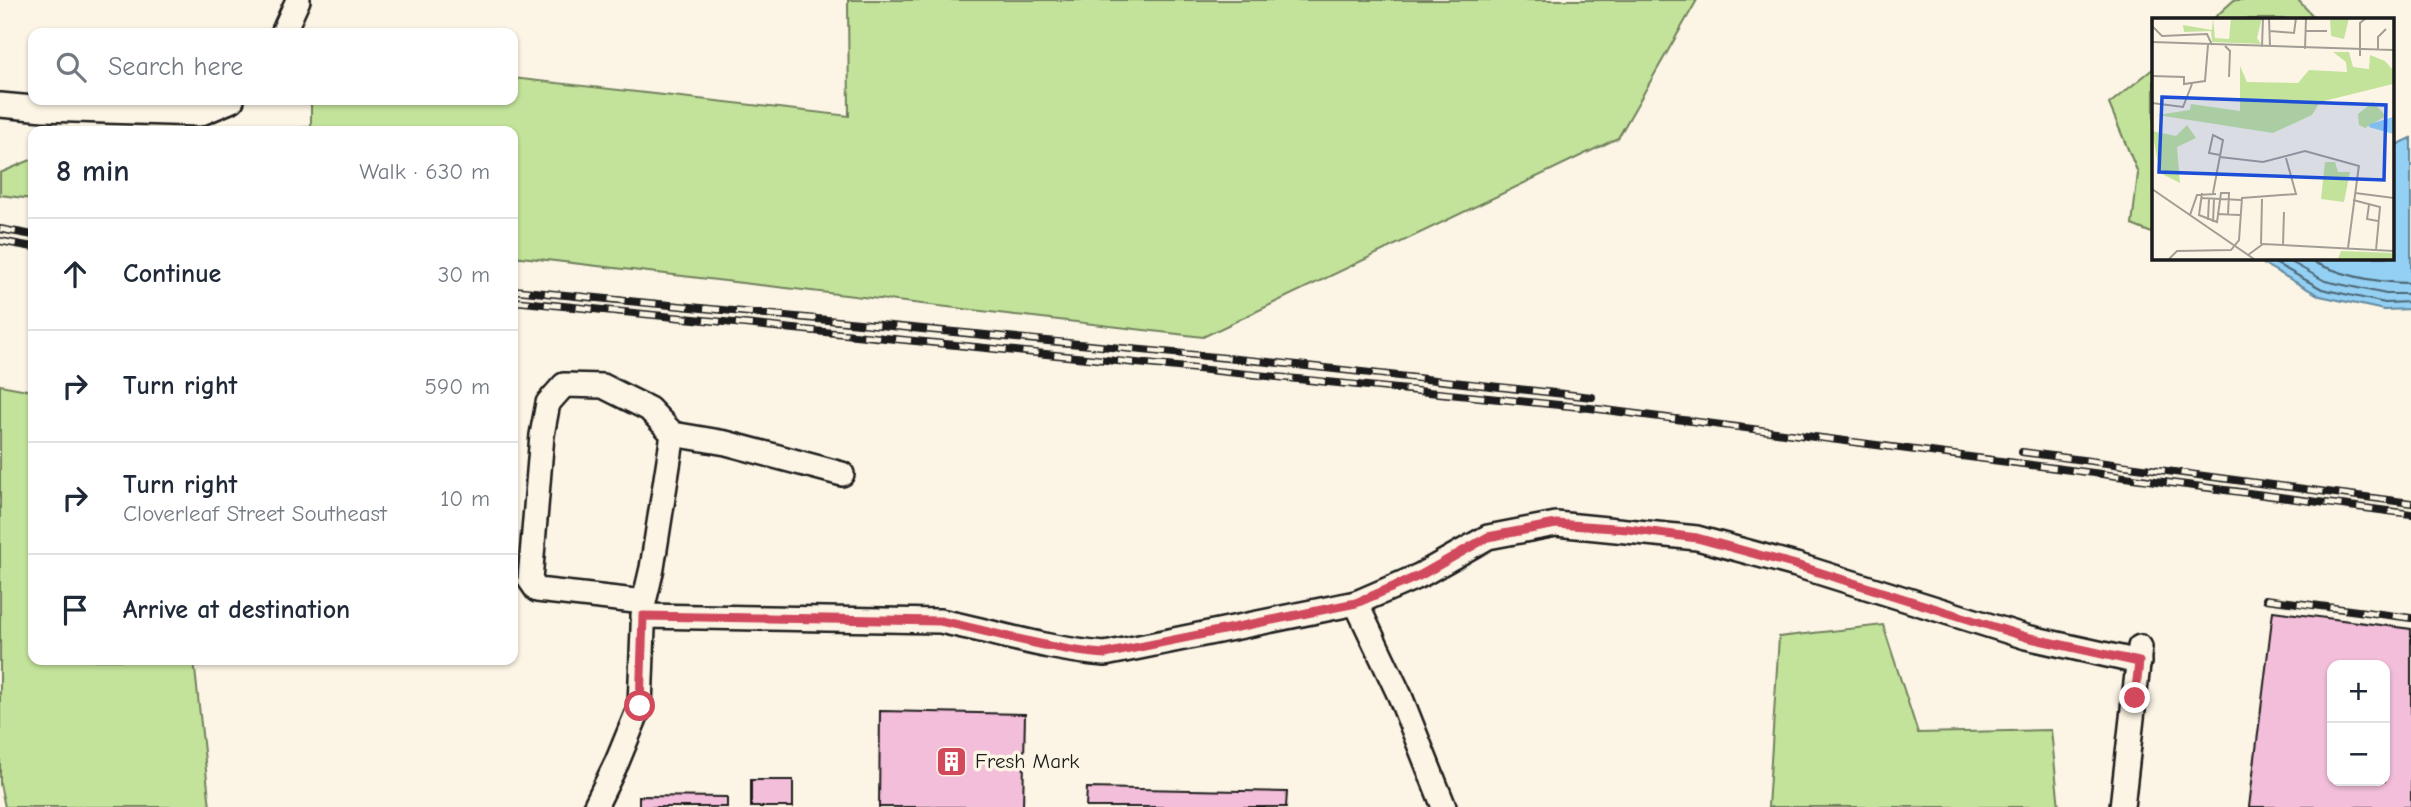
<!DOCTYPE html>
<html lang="en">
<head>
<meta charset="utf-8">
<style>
	:root { --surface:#fff; --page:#f2f2f3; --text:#1f2937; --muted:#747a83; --line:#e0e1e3 }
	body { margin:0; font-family:"Comic Neue",sans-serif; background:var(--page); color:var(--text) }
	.controls { position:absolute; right:21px; bottom:21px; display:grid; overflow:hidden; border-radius:14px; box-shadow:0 2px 5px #0004 }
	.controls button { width:63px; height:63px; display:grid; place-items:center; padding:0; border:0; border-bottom:2px solid var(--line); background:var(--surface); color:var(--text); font:35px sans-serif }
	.stop { position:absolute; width:21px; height:21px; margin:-16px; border:5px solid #d1495b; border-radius:50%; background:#fff }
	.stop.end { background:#d1495b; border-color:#fff; box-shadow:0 2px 7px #0008 }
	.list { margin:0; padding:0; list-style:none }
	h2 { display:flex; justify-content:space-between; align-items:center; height:91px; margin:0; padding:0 28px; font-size:30px }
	h2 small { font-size:23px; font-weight:400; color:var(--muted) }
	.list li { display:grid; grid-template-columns:46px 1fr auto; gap:21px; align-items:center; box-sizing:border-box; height:112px; padding:0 28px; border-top:2px solid var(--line) }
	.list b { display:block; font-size:26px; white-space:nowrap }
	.list p { margin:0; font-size:23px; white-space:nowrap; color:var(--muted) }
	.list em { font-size:23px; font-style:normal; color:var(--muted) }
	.icon { flex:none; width:38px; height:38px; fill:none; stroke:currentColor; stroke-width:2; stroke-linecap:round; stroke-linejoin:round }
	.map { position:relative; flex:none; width:2411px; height:807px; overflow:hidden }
	.search { position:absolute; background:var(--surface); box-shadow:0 2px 5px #0004; left:28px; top:28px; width:490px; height:77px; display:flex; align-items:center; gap:18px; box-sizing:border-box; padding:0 24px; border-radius:14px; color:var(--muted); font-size:26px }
	.panel { position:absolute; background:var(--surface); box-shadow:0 2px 5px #0004; left:28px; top:126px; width:490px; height:539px; border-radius:14px }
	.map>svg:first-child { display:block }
	.green { fill:#c3e39b; stroke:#70805c; stroke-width:2 }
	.water { fill:#93d0f3; stroke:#63889d; stroke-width:2 }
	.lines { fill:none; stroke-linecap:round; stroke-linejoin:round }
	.shore { stroke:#4c6472; stroke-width:2 }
	.building { fill:#f3beda; stroke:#1c1c1c; stroke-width:2; fill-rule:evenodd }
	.minor-casing { stroke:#1c1c1c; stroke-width:28 }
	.minor { stroke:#fcf5e5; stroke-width:23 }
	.rail-casing { stroke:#1c1c1c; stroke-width:8 }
	.rail { stroke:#fcf5e5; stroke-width:5; stroke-dasharray:16; stroke-linecap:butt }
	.route { stroke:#d1495b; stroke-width:9 }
	.labels { text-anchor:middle; stroke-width:7; stroke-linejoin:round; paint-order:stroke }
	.poi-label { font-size:21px; fill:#1c1c1c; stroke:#fcf5e5; text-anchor:start }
	.inset-road { fill:none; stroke:#a29e95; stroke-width:2 }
	.view { fill:#1d4ed8; fill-opacity:0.15; stroke:#1d4ed8; stroke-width:3.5 }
	.inset-edge { fill:none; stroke:#1c1c1c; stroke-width:3.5 }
</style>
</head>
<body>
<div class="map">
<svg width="2411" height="807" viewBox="0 0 2411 807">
	<rect width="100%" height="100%" fill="#fcf5e5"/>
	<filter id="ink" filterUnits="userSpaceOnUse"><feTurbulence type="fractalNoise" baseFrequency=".0143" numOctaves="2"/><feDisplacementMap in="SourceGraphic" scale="14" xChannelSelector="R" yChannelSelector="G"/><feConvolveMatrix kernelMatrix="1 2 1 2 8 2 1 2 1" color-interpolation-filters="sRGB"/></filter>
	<g filter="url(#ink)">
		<g class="green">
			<path d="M848,0h849l-79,138 -415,199 -690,-81v-125h-250l48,-4v-27h202v-22l336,38z"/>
			<path d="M2234,0h64l18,19h-103z"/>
			<path d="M2154,68v166l-22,-9 6,-52 -29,-69z"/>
			<path d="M33,159v40l-33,-4v-22z"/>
			<path d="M0,385l33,6v269h161l16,147h-205l-5,-23z"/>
			<path d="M1883,625l35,108 133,-3 8,77h-291l11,-170z"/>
		</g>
		<path class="water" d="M2411,138v171l-27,1 -64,-14 -69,-39h141v-110z"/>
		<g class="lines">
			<g class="shore">
				<path d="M2264,257l58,32 63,14 26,-1"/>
				<path d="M2282,257l43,24 61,13h25"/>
				<path d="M2303,257c35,18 69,26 108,26"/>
			</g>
		</g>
		<g class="building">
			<path d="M2273,611l138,18v178h-162zM2332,665h53v116h-53z"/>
			<path d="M880,711l145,3 -2,93h-144z"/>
			<rect x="751" y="780" width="42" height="27"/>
			<path d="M1087,788l200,4 -1,15h-200z"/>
			<path d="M639,796l88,1v10h-88z"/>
		</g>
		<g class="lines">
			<defs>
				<g id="minor">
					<path d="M283,33l15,-33"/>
					<path d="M0,105l44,4 155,5 33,-14"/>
					<path d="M673,434l53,9 116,31"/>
					<path d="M1356,603l44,93 44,111"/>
					<path d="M643,616l297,5c55,11 109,29 165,33l251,-51 65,-28 67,-38 68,-13 141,14 99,27 230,72 113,25"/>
					<path d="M595,807l22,-45 23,-56 4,-104 8,-34 21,-134 -24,-25 -46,-23 -39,-1 -16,18 -6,32 -12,145 7,10 107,12"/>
					<path d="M2122,807l18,-160"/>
				</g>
			</defs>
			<use href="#minor" class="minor-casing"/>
			<use href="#minor" class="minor"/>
			<defs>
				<g id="rail">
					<path d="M0,229l33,6"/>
					<path d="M0,241l33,6"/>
					<path d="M513,290l766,73 313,34"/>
					<path d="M513,301l1077,107 821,106"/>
					<path d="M2022,452l389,51"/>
					<path d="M2266,599l145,19"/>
				</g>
			</defs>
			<use href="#rail" class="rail-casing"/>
			<use href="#rail" class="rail"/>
		</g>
	</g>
	<g class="lines" filter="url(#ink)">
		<path class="route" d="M640,706l3,-90 297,5c55,11 109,29 165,33l251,-51 65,-28 67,-38 68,-13 72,5 69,9 99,27 230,72 113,25 -4,36"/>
	</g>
	<defs>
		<symbol id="building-square" viewBox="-11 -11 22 22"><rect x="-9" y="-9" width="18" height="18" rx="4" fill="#d1495b" stroke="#fcf5e5"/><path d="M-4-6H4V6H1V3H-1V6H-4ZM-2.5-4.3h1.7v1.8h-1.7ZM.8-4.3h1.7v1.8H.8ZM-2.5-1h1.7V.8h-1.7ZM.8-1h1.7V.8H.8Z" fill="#fff"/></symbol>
	</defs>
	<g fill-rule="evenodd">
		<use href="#building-square" x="934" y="744" width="35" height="35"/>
	</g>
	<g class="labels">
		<g class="poi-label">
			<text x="975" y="768">Fresh Mark</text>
		</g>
	</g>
	<g transform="translate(2152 18)">
		<rect width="242" height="242" fill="#fcf5e5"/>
		<path d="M61,0l2,20 14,1 2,-21h31l-5,20 4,6 -49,-2 -1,-11 -27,1 -1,-7 29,5zM178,0h19l-5,21 -13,-3zM181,34h16l4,15 16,2 1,-14 15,6 8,9v14l-73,18 -8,13 -39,18 -116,-18 33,-5 1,-6 49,7v-45l7,16 51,1 11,-13 38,2 -1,-10zM221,84l13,14 -21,12 -6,-3 -1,-11zM35,107l9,13 -19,9 3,36 -20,-10 -8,-42 24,5zM173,144h10l3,10h12l-6,30 -23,-3zM189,233l52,2v6h-55z" fill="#c3e39b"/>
		<path d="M241,99v17l-24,-7 1,-3z" fill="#93d0f3"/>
		<path class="inset-road" d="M1,0l-1,8 10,10 45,-2 5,11M117,0l1,29M118,13l24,2 2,-15M153,13h22h-9M0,24l242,8M73,28l5,5 -1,26M110,29l1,-29M153,31l1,-31M226,31v-12l8,-8M208,38v-33l6,-5M0,58l32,1v7l21,-3 3,-36M0,85l31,4 9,-23M68,139l43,5 42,-11 54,15M0,171l102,70M50,175l-3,22 18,7 4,-29h8l-1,22M61,175l10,-53 -10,-5 -4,18 11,2M203,175l39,5M49,180l40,2M201,182l27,7 -4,43M217,187l-2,14 11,2M65,196l23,1M38,197l7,-20 19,-1M56,202l1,-22M61,204l1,-23M109,226l1,-45M131,227l1,-33M196,230l11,-83M96,237l15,-11 131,7M17,241l8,-8 54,-1 8,-10 3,-42 54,-4 -10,-36"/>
		<path class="view" d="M10,79l224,8 -2,75 -225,-8z"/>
		<rect width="242" height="242" class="inset-edge"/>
	</g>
</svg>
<div class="controls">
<button>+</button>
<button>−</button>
</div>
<div class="stop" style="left:640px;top:706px"></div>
<div class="stop end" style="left:2135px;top:698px"></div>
<div class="search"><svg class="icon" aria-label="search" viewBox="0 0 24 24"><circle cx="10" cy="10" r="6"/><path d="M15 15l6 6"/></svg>Search here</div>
<section class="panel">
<h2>8 min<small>Walk · 630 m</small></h2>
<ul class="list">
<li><svg class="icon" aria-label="ahead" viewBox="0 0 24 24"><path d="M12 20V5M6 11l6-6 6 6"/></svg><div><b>Continue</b></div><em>30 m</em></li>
<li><svg class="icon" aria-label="right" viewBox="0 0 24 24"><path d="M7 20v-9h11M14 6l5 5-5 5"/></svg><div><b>Turn right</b></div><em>590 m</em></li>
<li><svg class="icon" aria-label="right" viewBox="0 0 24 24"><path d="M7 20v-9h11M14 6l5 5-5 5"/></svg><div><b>Turn right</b><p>Cloverleaf Street Southeast</p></div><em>10 m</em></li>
<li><svg class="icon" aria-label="arrive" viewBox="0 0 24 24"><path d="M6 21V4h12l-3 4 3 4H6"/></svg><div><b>Arrive at destination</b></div></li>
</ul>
</section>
</div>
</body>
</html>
